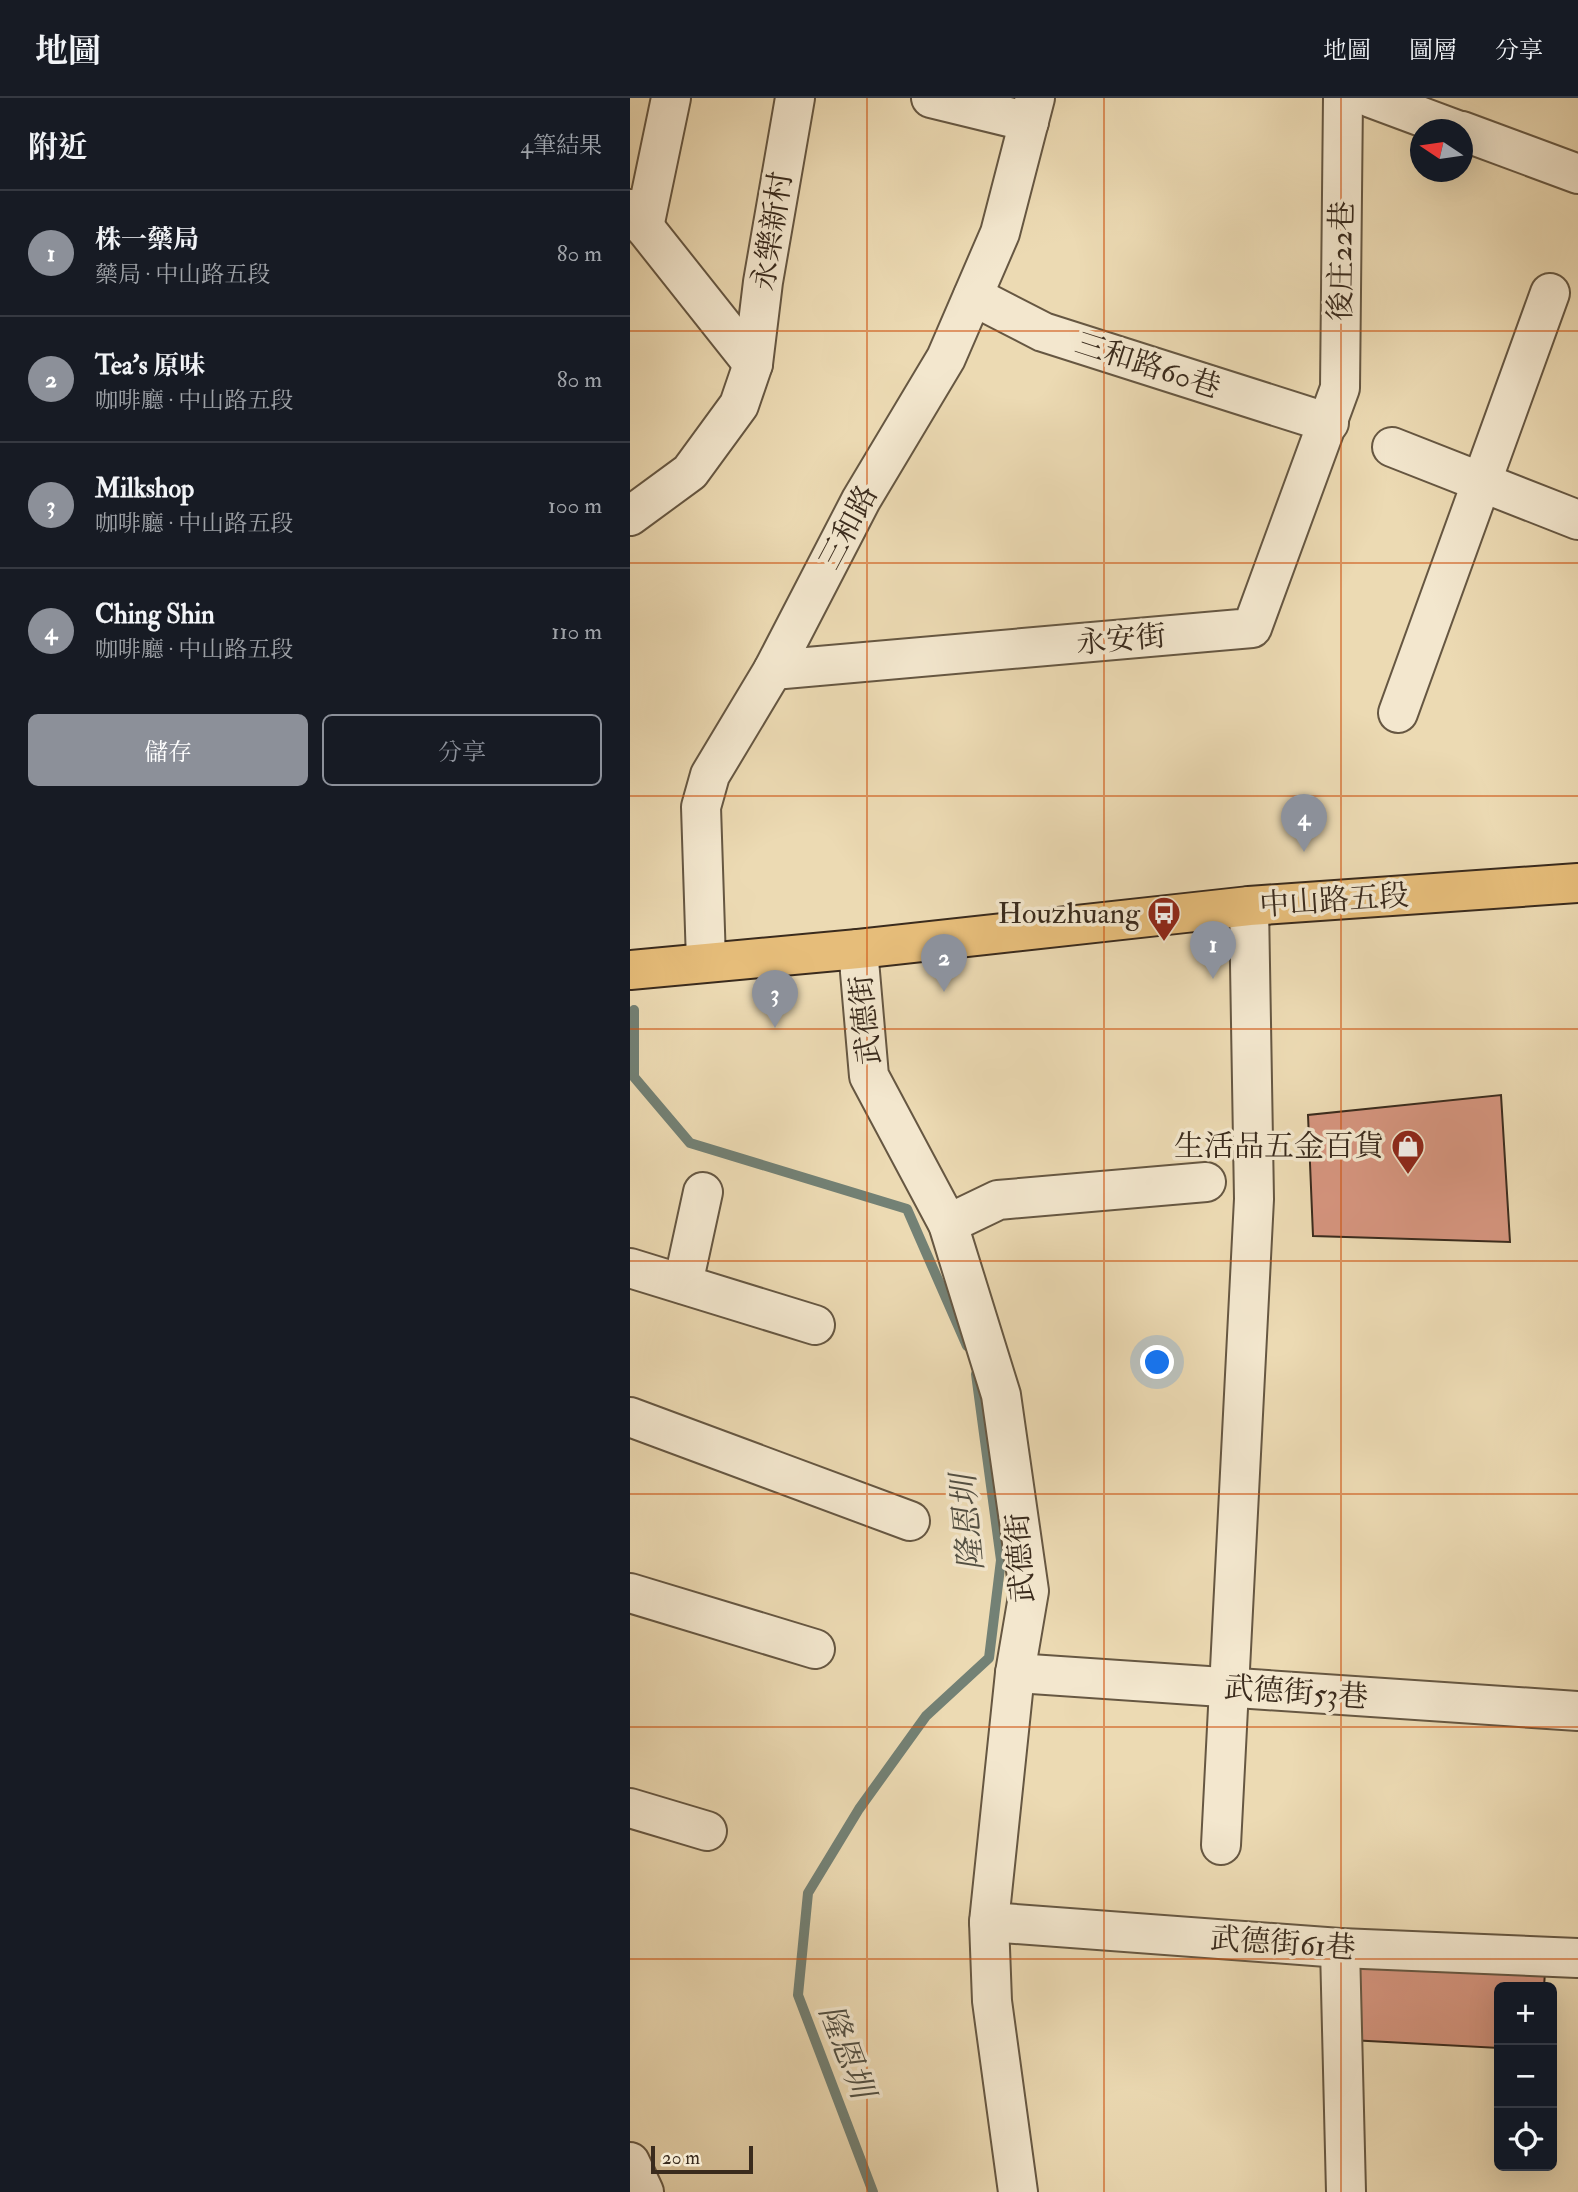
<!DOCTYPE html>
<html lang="zh-TW">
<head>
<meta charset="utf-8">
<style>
	:root { --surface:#171b24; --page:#242831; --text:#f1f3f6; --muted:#9ea1a6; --line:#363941; --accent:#8c9099 }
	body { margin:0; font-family:"IM FELL Double Pica","Noto Serif TC",serif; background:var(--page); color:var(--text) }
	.controls { position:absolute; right:21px; bottom:21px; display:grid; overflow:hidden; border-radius:10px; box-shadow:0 7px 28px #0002 }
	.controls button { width:63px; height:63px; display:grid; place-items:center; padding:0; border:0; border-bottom:2px solid var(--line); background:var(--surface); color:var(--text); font:35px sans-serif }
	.compass { position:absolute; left:780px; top:21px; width:63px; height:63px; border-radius:50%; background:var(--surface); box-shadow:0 7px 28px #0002; rotate:283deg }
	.scale { position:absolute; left:21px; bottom:18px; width:102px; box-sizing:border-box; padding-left:7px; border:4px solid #3a2b1d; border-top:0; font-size:19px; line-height:24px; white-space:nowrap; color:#3a2b1d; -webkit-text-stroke:5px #f3e7ce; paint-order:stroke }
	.you { position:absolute; left:528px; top:1265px; width:24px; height:24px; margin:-18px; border:5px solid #fff; border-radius:50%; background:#1a73e8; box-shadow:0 0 0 10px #1a73e833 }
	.badge { display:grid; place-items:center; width:46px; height:46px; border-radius:50%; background:var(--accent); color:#fff; font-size:23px; font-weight:700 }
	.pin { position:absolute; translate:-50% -58px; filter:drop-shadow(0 2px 4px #0008) }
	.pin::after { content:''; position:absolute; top:37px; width:24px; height:21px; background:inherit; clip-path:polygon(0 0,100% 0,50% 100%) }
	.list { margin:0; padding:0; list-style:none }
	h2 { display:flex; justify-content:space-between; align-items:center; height:91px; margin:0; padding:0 28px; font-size:30px }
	h2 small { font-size:23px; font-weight:400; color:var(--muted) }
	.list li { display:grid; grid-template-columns:46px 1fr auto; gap:21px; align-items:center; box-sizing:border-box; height:126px; padding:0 28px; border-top:2px solid var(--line) }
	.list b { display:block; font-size:26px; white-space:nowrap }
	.list p { margin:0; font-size:23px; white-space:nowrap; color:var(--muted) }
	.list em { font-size:23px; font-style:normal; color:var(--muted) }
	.actions { display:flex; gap:14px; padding:21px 28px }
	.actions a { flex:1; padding:16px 0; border:2px solid var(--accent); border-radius:10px; text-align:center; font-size:24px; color:var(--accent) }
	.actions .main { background:var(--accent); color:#fff }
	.icon { flex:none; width:38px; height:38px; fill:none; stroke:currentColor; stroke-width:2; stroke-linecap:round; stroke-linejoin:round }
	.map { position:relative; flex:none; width:948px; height:2094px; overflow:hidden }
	header { display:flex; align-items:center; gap:42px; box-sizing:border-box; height:98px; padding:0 35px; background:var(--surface); border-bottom:2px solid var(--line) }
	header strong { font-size:33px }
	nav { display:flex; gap:38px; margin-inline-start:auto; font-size:24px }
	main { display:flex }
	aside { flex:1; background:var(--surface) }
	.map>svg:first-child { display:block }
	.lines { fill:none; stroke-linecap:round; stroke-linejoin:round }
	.stream { stroke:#738175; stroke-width:10 }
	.building { fill:#d6957f; stroke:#3a2b1d; stroke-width:2 }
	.minor-casing { stroke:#665742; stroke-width:42 }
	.major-casing { stroke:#3a2b1d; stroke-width:42 }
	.minor { stroke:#f3e7ce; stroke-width:38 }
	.major { stroke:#e6bd7a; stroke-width:38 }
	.grid { fill:none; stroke:#ce520f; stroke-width:2; stroke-opacity:0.55 }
	.labels { text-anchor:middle; stroke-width:7; stroke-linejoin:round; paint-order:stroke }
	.street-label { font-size:30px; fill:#3a2b1d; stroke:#f3e7ce }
	.poi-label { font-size:30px; fill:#3a2b1d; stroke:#f3e7ce; text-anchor:end }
	.water-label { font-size:32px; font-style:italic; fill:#524f42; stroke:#f3e7ce }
</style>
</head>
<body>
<header>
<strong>地圖</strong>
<nav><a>地圖</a><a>圖層</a><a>分享</a></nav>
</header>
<main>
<aside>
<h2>附近<small>4筆結果</small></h2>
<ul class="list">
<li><span class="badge">1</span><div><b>株一藥局</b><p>藥局 · 中山路五段</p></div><em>80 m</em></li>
<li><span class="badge">2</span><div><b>Tea's 原味</b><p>咖啡廳 · 中山路五段</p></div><em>80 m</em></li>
<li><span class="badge">3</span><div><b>Milkshop</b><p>咖啡廳 · 中山路五段</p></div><em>100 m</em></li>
<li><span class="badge">4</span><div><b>Ching Shin</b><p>咖啡廳 · 中山路五段</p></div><em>110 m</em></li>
</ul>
<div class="actions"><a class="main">儲存</a><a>分享</a></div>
</aside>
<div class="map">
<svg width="948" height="2094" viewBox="0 0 948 2094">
	<rect width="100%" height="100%" fill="#ecdab3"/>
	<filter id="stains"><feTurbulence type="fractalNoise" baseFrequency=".00286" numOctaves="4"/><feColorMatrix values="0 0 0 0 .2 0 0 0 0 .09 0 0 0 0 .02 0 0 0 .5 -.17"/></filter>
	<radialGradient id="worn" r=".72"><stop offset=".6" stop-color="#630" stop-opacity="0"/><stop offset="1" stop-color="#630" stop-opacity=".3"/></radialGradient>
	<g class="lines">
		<g class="stream">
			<path d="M4,912v67l56,66 217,66 60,137"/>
			<path d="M243,2094l-75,-197 10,-102 51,-84 67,-93 63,-58 12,-98 -25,-186"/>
		</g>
	</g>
	<g class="building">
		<path d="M871,997l9,147 -197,-6 -5,-121z"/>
		<path d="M724,1864l191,10 -1,15h-45v61l-149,-8z"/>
	</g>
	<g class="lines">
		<defs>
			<g id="minor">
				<path d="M301,0l98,24"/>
				<path d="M741,0l86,32"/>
				<path d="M832,33l116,43"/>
				<path d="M0,111l123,155"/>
				<path d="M14,129l27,-129"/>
				<path d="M343,198l70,36 286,91"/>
				<path d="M762,349l186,73"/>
				<path d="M0,418l60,-44 49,-67 14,-41 10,-82 32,-184"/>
				<path d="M143,572l479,-42 88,-240 3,-290"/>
				<path d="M768,615l152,-420"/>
				<path d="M228,851l11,127 79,148 53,171 28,196 -14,82 -26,249 3,79 26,191"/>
				<path d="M76,863l-5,-154 9,-32 63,-105 88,-170 85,-142 54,-125 35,-135"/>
				<path d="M318,1126l50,-24 208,-18"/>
				<path d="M0,1170l185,57"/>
				<path d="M53,1186l20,-92"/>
				<path d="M0,1319l280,104"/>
				<path d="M0,1495l185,56"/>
				<path d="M385,1575l563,38"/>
				<path d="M0,1710l77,23"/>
				<path d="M591,1747l33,-646 -5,-293"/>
				<path d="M359,1824l351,26 237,10"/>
				<path d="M710,1850l6,244"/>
				<path d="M0,2064l14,30"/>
			</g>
			<path id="major" d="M0,872l228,-21 391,-43 329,-23"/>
		</defs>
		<use href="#minor" class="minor-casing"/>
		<use href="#major" class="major-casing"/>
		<use href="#minor" class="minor"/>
		<use href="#major" class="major"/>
	</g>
	<path class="grid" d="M237,0v2094M474,0v2094M711,0v2094M0,233h948M0,465h948M0,698h948M0,931h948M0,1163h948M0,1396h948M0,1629h948M0,1861h948"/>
	<defs>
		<symbol id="bus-pin" viewBox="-11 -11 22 30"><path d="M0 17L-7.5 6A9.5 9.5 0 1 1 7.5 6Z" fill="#8f2418" stroke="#f3e7ce"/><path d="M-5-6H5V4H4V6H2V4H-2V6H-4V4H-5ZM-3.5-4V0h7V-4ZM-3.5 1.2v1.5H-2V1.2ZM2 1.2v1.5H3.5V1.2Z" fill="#fff"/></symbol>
		<symbol id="shop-pin" viewBox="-11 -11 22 30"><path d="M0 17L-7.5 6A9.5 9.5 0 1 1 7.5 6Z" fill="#8f2418" stroke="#f3e7ce"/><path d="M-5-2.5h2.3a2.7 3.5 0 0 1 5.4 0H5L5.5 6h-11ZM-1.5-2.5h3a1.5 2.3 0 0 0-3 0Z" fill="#fff"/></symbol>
	</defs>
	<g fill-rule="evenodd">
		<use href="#bus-pin" x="515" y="796" width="38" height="52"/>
		<use href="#shop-pin" x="759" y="1029" width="38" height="52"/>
	</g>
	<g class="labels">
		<g class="street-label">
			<text transform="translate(142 133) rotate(-81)" y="10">永樂新村</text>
			<text transform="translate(711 163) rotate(-89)" y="10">後庄22巷</text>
			<text transform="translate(518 267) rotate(18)" y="10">三和路60巷</text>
			<text transform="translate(218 429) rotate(-62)" y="10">三和路</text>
			<text transform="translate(491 541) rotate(-5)" y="10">永安街</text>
			<text transform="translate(704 802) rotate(-4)" y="10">中山路五段</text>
			<text transform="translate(235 922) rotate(-96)" y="10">武德街</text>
			<text transform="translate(390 1460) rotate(-94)" y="10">武德街</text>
			<text transform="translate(666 1594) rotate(4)" y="10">武德街53巷</text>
			<text transform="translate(653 1845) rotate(4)" y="10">武德街61巷</text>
		</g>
		<g class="poi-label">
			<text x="510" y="825">Houzhuang</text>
			<text x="754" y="1058">生活品五金百貨</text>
		</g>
		<g class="water-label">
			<text transform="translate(337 1425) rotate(-95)" y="11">隆恩圳</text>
			<text transform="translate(217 1953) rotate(69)" y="11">隆恩圳</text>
		</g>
	</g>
	<rect width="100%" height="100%" filter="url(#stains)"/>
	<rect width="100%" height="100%" fill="url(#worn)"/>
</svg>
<div class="controls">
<button>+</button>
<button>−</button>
<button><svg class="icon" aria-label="locate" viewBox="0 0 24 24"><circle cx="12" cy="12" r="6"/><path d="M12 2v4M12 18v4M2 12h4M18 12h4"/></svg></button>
</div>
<svg class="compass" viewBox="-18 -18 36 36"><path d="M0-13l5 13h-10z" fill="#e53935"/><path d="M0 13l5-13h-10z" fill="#9ea1a6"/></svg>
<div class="scale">20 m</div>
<div class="you"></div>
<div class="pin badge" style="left:583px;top:881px">1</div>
<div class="pin badge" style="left:314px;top:894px">2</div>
<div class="pin badge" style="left:145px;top:930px">3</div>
<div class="pin badge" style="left:674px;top:754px">4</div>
</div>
</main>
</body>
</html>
